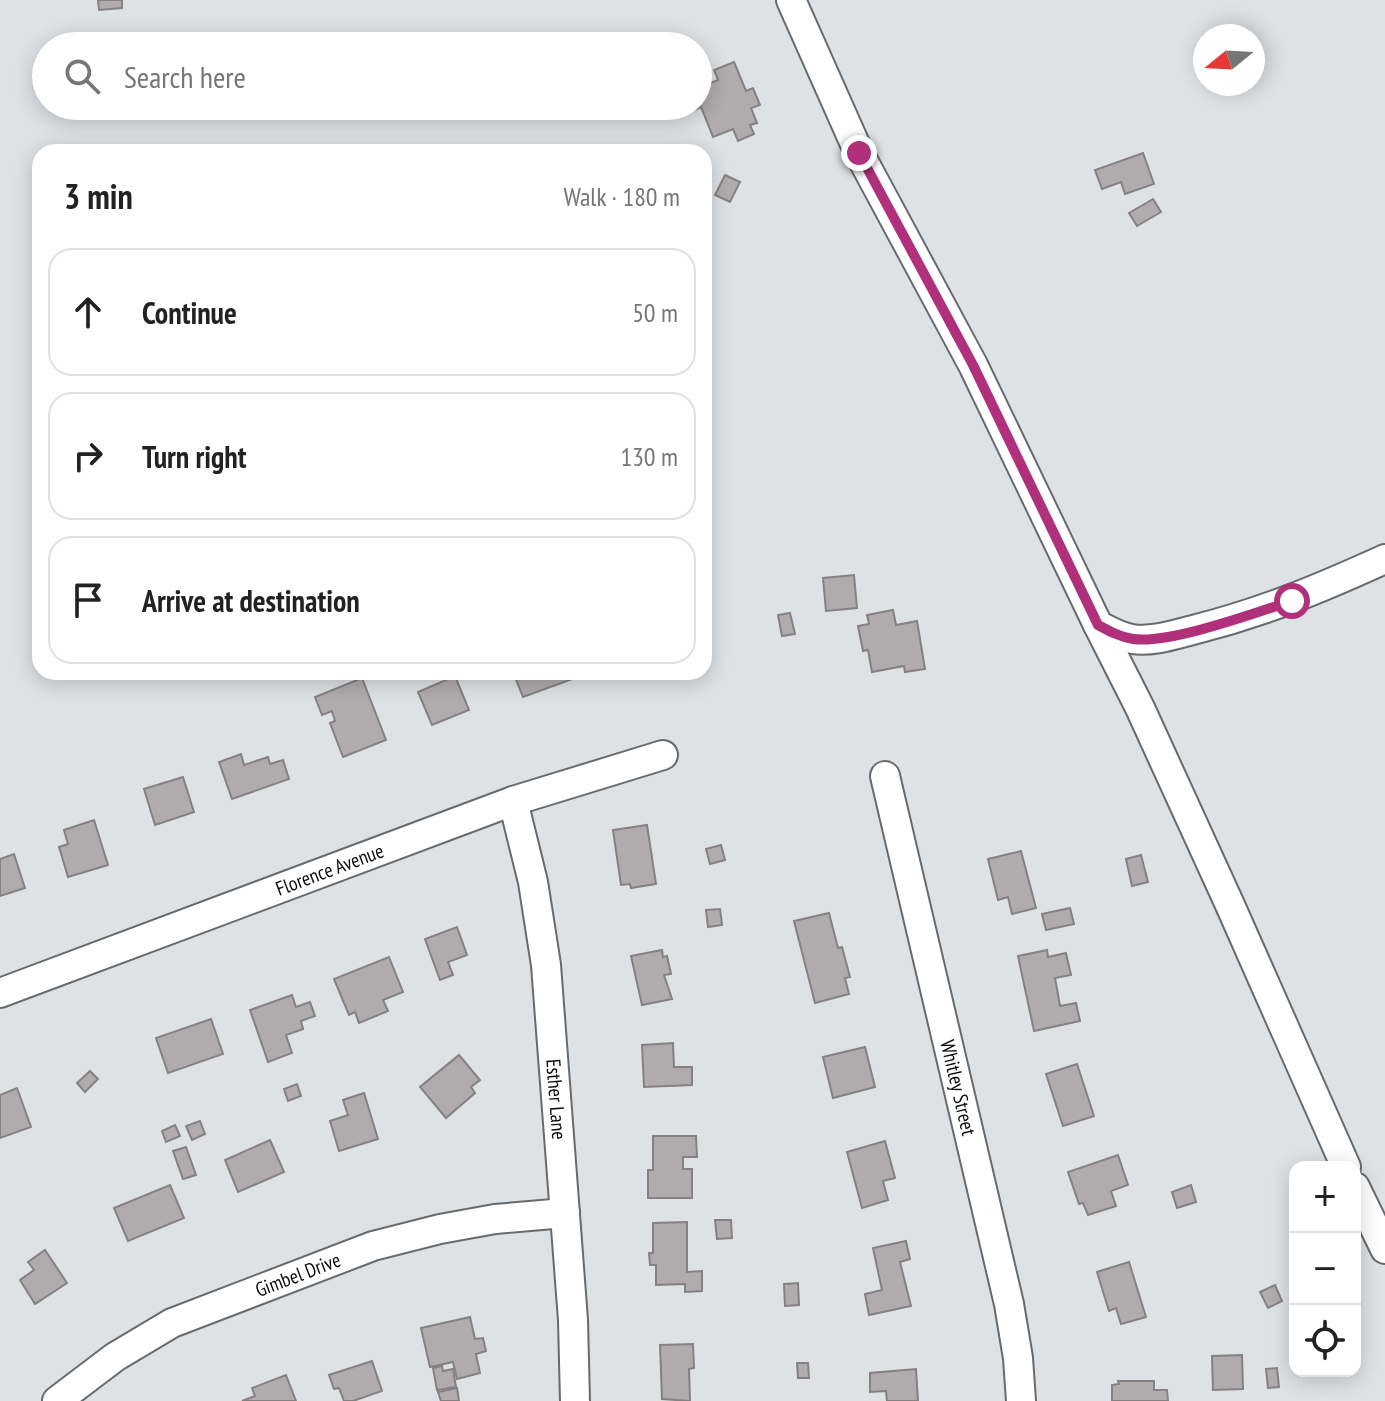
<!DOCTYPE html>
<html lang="en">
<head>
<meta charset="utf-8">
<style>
	:root { --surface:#fff; --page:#f2f2f2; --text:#222; --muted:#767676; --line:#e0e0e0 }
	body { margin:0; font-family:"PT Sans Narrow",sans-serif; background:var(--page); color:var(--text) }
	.controls { position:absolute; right:24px; bottom:24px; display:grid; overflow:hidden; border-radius:16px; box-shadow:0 4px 20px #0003 }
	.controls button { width:72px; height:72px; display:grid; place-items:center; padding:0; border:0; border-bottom:2px solid var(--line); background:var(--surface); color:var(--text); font:40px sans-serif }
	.compass { position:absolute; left:1193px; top:24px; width:72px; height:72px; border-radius:50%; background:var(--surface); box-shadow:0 4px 20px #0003; rotate:252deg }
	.stop { position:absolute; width:24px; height:24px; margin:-18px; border:6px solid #b1307b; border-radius:50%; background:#fff }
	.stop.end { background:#b1307b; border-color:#fff; box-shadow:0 2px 8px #0008 }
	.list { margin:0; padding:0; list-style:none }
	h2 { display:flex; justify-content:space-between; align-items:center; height:104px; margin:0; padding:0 32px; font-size:34px }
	h2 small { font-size:26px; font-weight:400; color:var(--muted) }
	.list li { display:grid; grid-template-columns:52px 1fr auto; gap:24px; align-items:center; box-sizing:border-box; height:128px; margin:0 16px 16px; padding:0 16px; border:2px solid var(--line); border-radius:24px }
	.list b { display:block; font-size:30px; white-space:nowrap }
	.list em { font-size:26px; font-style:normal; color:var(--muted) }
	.icon { flex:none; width:44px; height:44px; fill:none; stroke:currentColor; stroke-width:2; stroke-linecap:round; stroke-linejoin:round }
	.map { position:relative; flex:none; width:1385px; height:1401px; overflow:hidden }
	.search { position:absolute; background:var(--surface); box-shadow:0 4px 20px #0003; left:32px; top:32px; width:680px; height:88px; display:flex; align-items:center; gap:20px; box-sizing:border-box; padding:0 28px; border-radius:44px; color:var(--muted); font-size:30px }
	.panel { position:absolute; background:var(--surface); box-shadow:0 4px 20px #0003; left:32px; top:144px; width:680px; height:536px; border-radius:24px }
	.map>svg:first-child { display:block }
	.building { fill:#b0abad; stroke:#858183; stroke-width:2 }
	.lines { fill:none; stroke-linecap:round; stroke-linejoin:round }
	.minor-casing { stroke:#676b6d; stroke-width:32 }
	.minor { stroke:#fff; stroke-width:28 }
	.route { stroke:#b1307b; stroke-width:10 }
	.labels { text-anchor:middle; stroke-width:7; stroke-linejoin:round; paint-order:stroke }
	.street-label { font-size:20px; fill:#0c0e0e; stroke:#fff }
</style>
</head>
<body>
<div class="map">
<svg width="1385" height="1401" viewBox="0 0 1385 1401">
	<rect width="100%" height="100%" fill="#dee2e5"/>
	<g class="building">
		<path d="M98,0h24v8l-23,2z"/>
		<path d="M734,62l12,29 7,-3 7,17 -9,3 6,15 -7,2 4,9 -16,7 -5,-12 -20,8 -12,-30 -6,3 -2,-4h5v-18l20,-8 -4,-10z"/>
		<path d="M1143,153l11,31 -29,10 -4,-12 -19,7 -7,-19z"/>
		<path d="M725,175l15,7 -10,20 -15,-7z"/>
		<path d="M1153,199l8,13 -24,14 -8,-13z"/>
		<path d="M854,575l3,33 -31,3 -3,-33z"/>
		<path d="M893,610l3,15 21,-4 8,48 -20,3 -1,-6 -32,6 -4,-22 -5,1 -5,-25 11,-2 -2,-9z"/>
		<path d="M790,613l5,21 -13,2 -4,-21z"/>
		<path d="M513,672h63l2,5 -55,20z"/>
		<path d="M455,676l14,34 -37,15 -14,-33z"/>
		<path d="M362,678l24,62 -43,17 -13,-34 5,-2 -3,-10 -10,4 -7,-18z"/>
		<path d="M241,754l3,11 24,-8 2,7 13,-4 6,19 -57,20 -13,-37z"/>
		<path d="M183,777l11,35 -39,13 -11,-36z"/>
		<path d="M94,820l14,45 -40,12 -9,-30 9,-3 -4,-14z"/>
		<path d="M647,825l9,59 -25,4 -1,-4 -9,1 -8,-55z"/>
		<path d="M721,845l4,15 -15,4 -4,-15z"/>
		<path d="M1021,851l15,57 -24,6 -4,-17 -10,3 -10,-41z"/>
		<path d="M14,854l11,34 -25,8v-37z"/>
		<path d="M1141,855l7,27 -16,4 -6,-27z"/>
		<path d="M1070,908l4,16 -28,6 -4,-16z"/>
		<path d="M720,909l2,16 -14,2 -2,-17z"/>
		<path d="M829,913l9,35 4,-1 8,30 -5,1 4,16 -34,9 -21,-82z"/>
		<path d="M457,927l10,28 -19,7 5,13 -13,5 -15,-41z"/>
		<path d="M662,950l1,7 4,-1 4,18 -7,1 8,24 -30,6 -11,-49z"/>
		<path d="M1047,950l1,7 18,-4 5,22 -16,3 5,28 16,-3 4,18 -46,10 -16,-75z"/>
		<path d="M389,957l14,35 -20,8 5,11 -29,12 -4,-11 -6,3 -15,-36z"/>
		<path d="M292,995l4,12 14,-5 5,14 -14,5 2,8 -17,6 6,18 -24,9 -18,-52z"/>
		<path d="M211,1019l12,35 -55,19 -12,-35z"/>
		<path d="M673,1043l1,24h18v18l-48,2 -2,-42z"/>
		<path d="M865,1047l10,40 -42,11 -10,-41z"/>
		<path d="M459,1055l21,25 -9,7 4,6 -29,25 -26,-31z"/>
		<path d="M1077,1064l17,52 -31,10 -17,-52z"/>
		<path d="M90,1071l8,8 -13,13 -8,-9z"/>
		<path d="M297,1084l4,12 -13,5 -4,-12z"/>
		<path d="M17,1088l14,39 -31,11v-43z"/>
		<path d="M364,1093l14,46 -39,12 -9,-30 18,-6 -5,-15z"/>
		<path d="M200,1121l5,13 -13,6 -6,-14z"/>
		<path d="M175,1125l5,11 -14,6 -4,-11z"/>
		<path d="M653,1136h43l1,21h-14v12h9v29h-44v-28h5z"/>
		<path d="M270,1140l14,32 -46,20 -13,-32z"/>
		<path d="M885,1141l10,37 -12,3 5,19 -26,8 -15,-56z"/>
		<path d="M186,1147l10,28 -13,4 -10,-28z"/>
		<path d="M1118,1155l10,30 -17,6 5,15 -28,9 -5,-12 -4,1 -11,-32z"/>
		<path d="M170,1185l14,33 -56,23 -14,-33z"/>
		<path d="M1191,1185l5,17 -19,6 -5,-16z"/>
		<path d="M715,1220h16l1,18 -15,1z"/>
		<path d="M687,1222v50l15,-1v20l-17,1v-8l-29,1v-20h-6l-1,-12h4v-30z"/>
		<path d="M906,1241l4,18 -10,3 11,44 -42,9 -4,-21 17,-4 -9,-42z"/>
		<path d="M45,1250l22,33 -32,21 -15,-24 14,-10 -6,-8z"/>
		<path d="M1129,1262l17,55 -25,7 -5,-16 -7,3 -12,-39z"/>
		<path d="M798,1283l1,22 -14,1 -1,-22z"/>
		<path d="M1275,1285l7,16 -14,7 -8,-16z"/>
		<path d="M470,1317l5,22 8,-1 3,13 -10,3 4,19 -23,6 -4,-17 -23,5 -9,-39z"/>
		<path d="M693,1344l1,24 -5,1 1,32 -28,-2 -2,-54z"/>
		<path d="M1242,1355l1,34 -30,1 -1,-34z"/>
		<path d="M372,1361l10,30 -29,10h-9l-5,-13 -5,1 -5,-14z"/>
		<path d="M797,1363h11l1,15h-11z"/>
		<path d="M442,1366l1,5 10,-2 3,18 -19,3 -4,-22z"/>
		<path d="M1277,1368l2,19 -11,1 -2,-19z"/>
		<path d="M916,1369l2,32h-31l-1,-10 -16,1v-19z"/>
		<path d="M286,1375l10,26h-54l13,-5 -3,-8z"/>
		<path d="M1118,1381h36v9h13l1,11h-56v-16l7,-1z"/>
		<path d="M457,1388l2,13h-18l-3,-9z"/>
	</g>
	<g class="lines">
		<defs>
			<g id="minor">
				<path d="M791,0l68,153 114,212 125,260c11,6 21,12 34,14 21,3 41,-4 61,-9 71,-18 126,-41 192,-71"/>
				<path d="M1098,625l42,83 90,197 116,262"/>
				<path id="s1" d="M885,776l124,528 9,54 3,43"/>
				<path id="s2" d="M513,801l20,81 13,83 27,355 2,81"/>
				<path id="s3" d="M0,993l513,-192 150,-46"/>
				<path d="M1355,1187l30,62"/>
				<path id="s4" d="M57,1401l58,-44 57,-34 201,-77 67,-17 55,-10 70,-6"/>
			</g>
		</defs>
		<use href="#minor" class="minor-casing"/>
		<use href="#minor" class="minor"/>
	</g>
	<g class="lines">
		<path class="route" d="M859,153l114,212 125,260c11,6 22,12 35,14 38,5 121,-26 159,-38"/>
	</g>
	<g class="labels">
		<g class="street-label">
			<text dy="7" stroke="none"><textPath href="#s3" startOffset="352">Florence Avenue</textPath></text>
			<text dy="7" stroke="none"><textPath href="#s1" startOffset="320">Whitley Street</textPath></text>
			<text dy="7" stroke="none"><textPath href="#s2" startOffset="302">Esther Lane</textPath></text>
			<text dy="7" stroke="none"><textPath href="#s4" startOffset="274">Gimbel Drive</textPath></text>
		</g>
	</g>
</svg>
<div class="controls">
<button>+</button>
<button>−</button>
<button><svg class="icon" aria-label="locate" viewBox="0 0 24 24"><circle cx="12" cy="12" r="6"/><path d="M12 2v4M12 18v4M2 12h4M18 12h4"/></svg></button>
</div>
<svg class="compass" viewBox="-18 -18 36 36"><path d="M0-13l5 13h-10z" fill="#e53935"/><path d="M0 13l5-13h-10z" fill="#767676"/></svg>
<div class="stop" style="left:1292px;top:601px"></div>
<div class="stop end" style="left:859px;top:153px"></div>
<div class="search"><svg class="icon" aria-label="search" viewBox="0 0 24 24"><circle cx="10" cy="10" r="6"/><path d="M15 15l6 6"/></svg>Search here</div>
<section class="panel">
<h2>3 min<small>Walk · 180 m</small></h2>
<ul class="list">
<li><svg class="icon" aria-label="ahead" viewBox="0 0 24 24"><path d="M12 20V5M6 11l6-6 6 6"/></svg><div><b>Continue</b></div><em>50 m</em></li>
<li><svg class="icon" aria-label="right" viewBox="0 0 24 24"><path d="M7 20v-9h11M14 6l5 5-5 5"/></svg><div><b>Turn right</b></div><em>130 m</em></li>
<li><svg class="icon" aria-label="arrive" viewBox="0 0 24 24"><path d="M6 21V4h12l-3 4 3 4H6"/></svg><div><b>Arrive at destination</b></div></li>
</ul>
</section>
</div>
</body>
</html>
